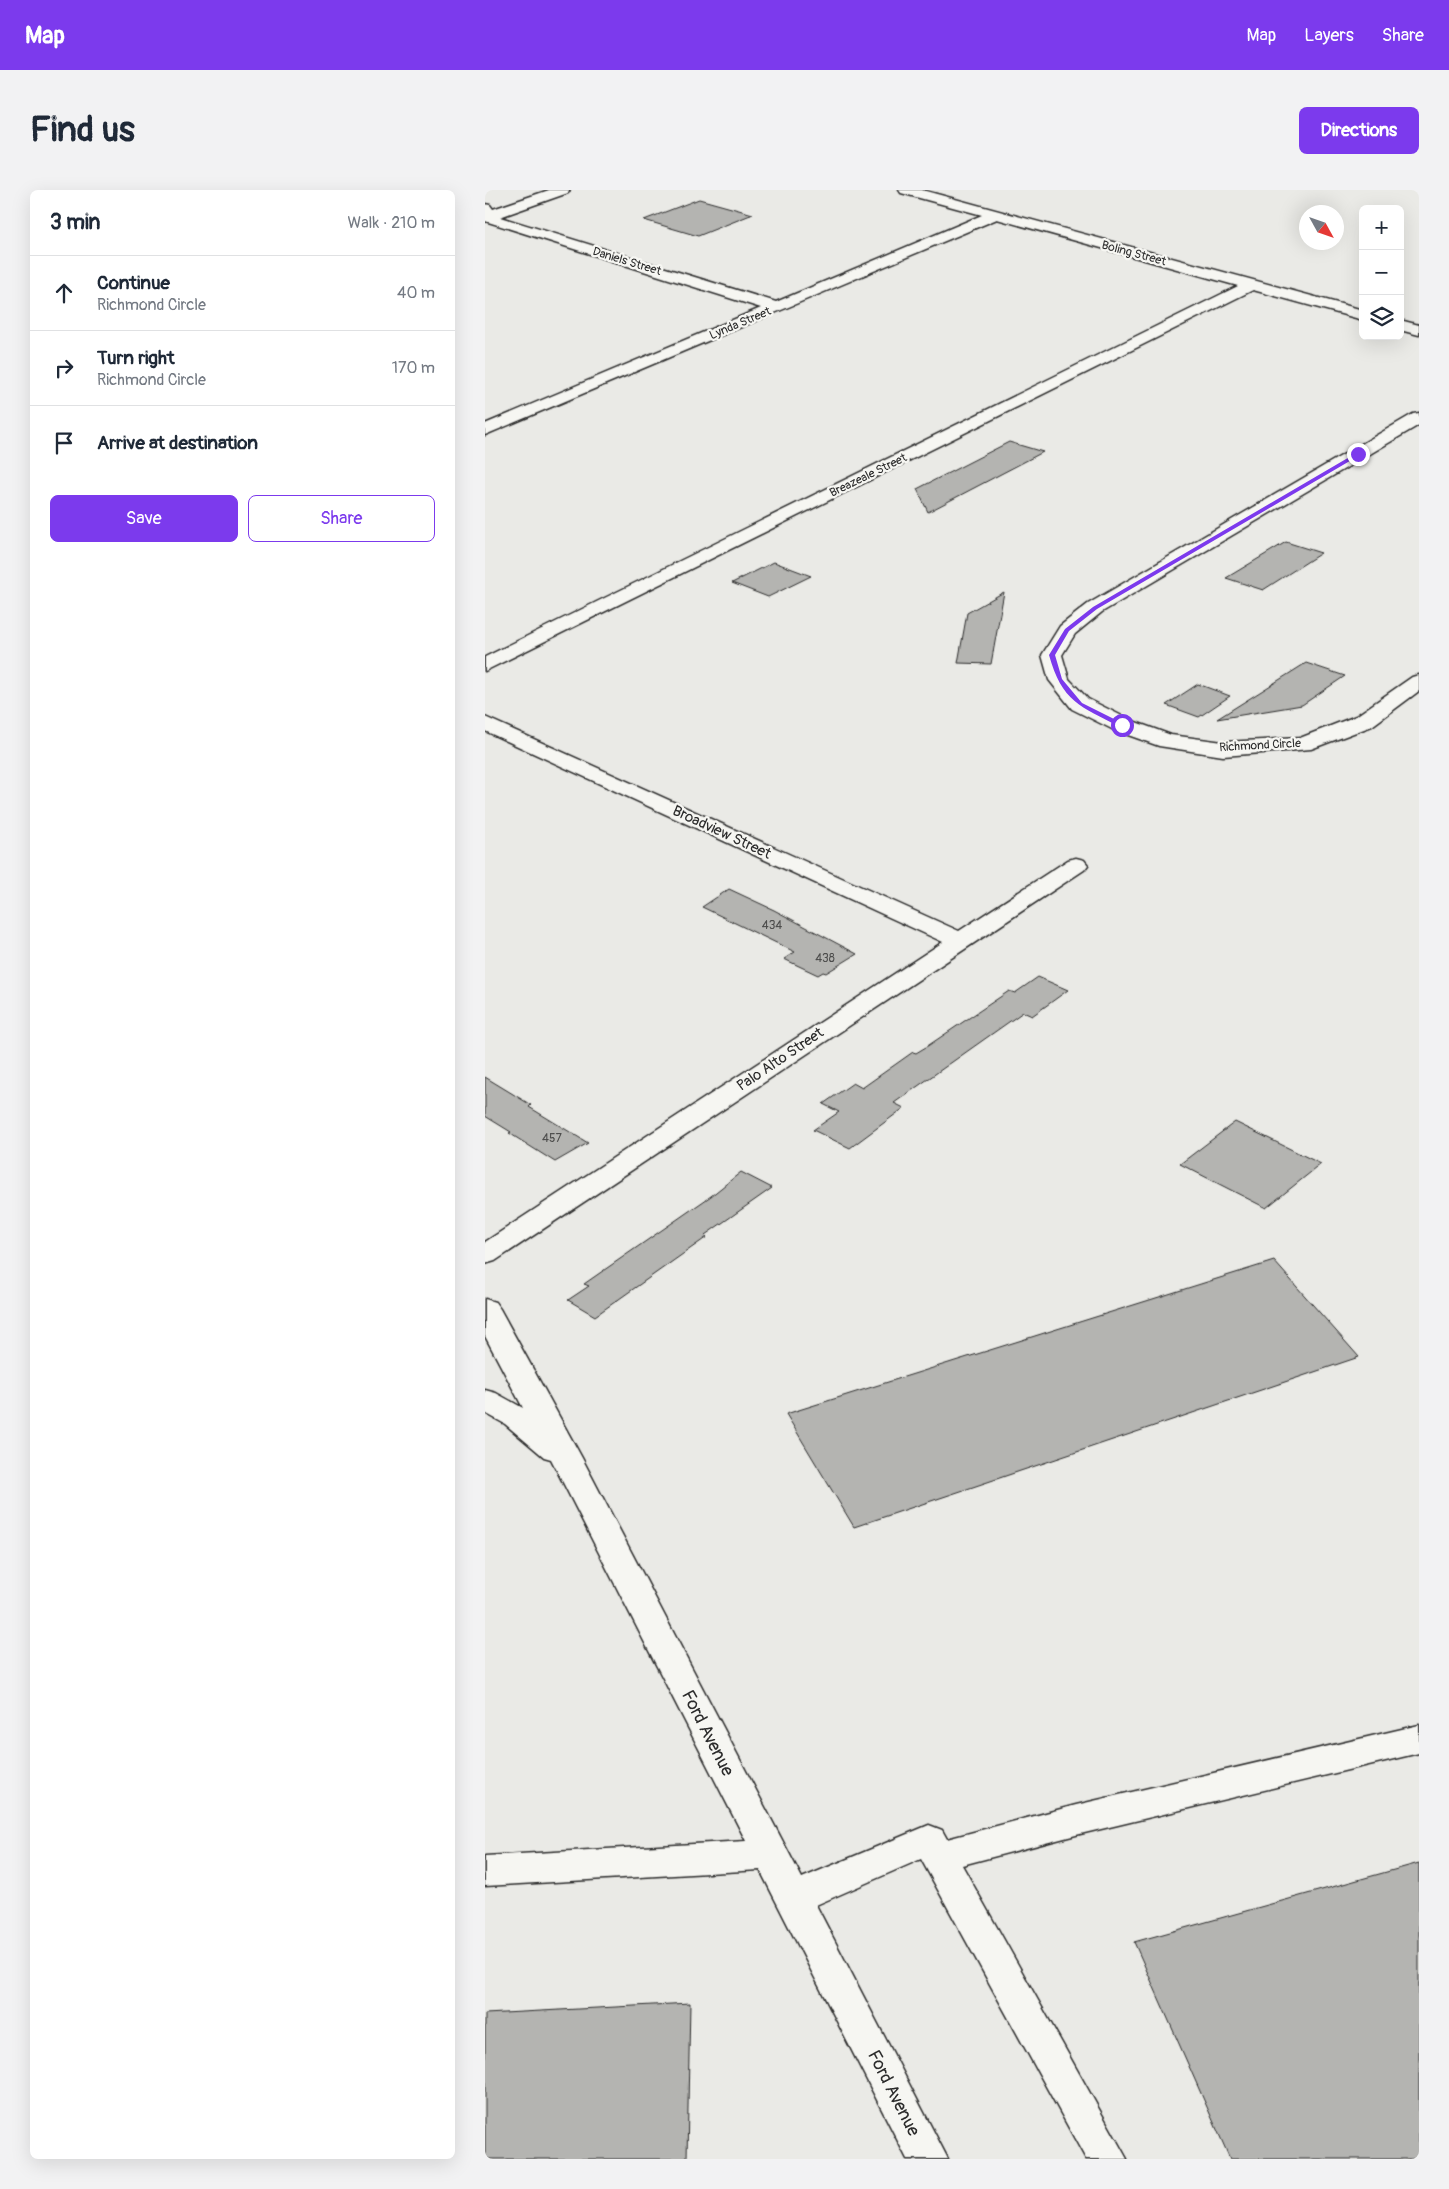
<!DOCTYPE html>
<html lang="en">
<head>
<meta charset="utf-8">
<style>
	:root { --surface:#fff; --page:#f2f2f3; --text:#1f2937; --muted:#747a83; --line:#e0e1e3; --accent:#7c3aed }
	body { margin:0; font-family:Pangolin,sans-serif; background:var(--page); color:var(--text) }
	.controls { position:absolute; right:15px; top:15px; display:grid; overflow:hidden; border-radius:8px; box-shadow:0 5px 20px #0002 }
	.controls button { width:45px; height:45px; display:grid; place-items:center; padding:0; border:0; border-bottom:1px solid var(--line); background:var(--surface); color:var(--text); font:25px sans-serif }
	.compass { position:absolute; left:814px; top:15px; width:45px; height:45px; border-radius:50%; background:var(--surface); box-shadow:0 5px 20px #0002; rotate:130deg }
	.stop { position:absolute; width:15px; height:15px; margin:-11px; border:4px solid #7c3aed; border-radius:50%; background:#fff }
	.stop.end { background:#7c3aed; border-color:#fff; box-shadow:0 1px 5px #0008 }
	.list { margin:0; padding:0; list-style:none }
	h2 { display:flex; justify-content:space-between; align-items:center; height:65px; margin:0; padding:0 20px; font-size:21px }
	h2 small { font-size:16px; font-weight:400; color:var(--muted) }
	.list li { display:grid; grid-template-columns:32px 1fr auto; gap:15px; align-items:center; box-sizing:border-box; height:75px; padding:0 20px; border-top:1px solid var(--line) }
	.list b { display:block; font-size:19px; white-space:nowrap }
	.list p { margin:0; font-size:16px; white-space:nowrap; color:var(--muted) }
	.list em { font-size:16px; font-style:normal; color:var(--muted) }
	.actions { display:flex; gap:10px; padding:15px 20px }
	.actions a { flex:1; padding:11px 0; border:1px solid var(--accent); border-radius:8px; text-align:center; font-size:18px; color:var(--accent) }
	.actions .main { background:var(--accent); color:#fff }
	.icon { flex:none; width:28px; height:28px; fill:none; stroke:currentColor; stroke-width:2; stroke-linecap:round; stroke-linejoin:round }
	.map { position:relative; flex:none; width:934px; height:1969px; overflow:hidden; border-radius:8px }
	header { display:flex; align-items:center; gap:30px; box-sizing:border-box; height:70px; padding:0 25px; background:var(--accent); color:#fff }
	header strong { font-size:24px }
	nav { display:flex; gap:28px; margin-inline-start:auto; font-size:18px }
	.intro { display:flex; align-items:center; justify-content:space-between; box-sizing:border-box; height:120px; padding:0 30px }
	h1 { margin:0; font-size:35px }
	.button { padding:12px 22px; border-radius:8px; background:var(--accent); color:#fff; font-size:18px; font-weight:700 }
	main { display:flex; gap:30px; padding:0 30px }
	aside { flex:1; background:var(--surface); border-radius:8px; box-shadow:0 5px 20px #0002 }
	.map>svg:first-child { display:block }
	.building { fill:#b4b4b1; stroke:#2b2b2b }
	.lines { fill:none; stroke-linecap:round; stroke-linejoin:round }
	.minor-casing { stroke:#2b2b2b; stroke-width:3 }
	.minor { fill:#f6f6f2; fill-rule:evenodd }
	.route { fill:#7c3aed }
	.labels { text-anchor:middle; stroke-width:4.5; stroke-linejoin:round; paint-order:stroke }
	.far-street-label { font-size:12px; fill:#2b2b2b; stroke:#f6f6f2 }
	.number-label { font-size:12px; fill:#4d4d4c }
	.street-label { font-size:15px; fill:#2b2b2b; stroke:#f6f6f2 }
	.near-street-label { font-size:18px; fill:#2b2b2b; stroke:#f6f6f2 }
</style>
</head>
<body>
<header>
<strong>Map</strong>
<nav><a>Map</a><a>Layers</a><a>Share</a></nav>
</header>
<div class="intro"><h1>Find us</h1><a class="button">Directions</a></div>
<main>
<aside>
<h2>3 min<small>Walk · 210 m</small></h2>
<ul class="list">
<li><svg class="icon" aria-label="ahead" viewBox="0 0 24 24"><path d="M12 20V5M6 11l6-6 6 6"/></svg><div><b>Continue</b><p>Richmond Circle</p></div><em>40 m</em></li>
<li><svg class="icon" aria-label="right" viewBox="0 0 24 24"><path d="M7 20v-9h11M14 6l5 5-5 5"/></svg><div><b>Turn right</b><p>Richmond Circle</p></div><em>170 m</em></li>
<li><svg class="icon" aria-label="arrive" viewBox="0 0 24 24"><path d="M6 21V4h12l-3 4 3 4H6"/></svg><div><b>Arrive at destination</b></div></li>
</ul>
<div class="actions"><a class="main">Save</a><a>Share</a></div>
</aside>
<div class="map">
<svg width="934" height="1969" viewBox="0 0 934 1969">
	<rect width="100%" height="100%" fill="#eaeae6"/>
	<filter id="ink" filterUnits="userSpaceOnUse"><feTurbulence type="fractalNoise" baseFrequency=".02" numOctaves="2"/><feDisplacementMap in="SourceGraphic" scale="10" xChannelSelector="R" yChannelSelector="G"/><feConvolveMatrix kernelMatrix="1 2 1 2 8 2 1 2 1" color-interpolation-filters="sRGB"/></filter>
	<g filter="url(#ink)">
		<g class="building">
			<path d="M214,9l54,15 -55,22 -54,-16z"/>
			<path d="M524,252l34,10 -115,60 -11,-23z"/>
			<path d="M801,352l35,11 -58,37 -37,-12z"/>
			<path d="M289,372l37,14 -43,21 -36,-14z"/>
			<path d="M519,402l-13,72 -33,-1 9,-50z"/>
			<path d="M821,473l39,13 -43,29 -85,14z"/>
			<path d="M713,494l32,12 -31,21 -33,-12z"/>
			<path d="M244,699l45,21 83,44 -31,19 -3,-1 -5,3 -34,-16 11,-7 -93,-45z"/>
			<path d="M553,787l30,13 -36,26 -9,-4 -129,91 10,5 -54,40 -37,-18 26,-18 -16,-8 30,-21 9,5 51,-36 3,1 10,-6 83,-56 6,2z"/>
			<path d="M0,887l46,28 -2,2 59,36 -33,19 -46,-29 2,-1 -26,-16z"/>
			<path d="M750,932l86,42 -55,44 -86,-44z"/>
			<path d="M256,982l31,16 -67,47 2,2 -112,79 -27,-16 21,-14 -5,-2 127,-88z"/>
			<path d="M789,1071l85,96 -505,170 -68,-113z"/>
			<path d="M934,1673v296h-189l-96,-217z"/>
			<path d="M205,1813l-3,156h-202v-145z"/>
		</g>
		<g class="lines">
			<defs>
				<g id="minor">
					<path d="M64,0h21l-2,3 -68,24 276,85 206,-87 -81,-22 -2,-3h23l441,120v10l-110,-30 -768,381v-14l753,-371 -241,-67 -512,216v-11l276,-116 -276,-87v-17l5,1 3,4z"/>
					<path d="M915,130l19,5v10l-19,-5z"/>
					<path d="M934,223v12l-317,187 -27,22 -13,21 7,24 19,20 42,21 41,15 52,7 77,-4 56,-22 56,-39 7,-2v16l-47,35 -61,23 -88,7 -64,-10 -45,-16 -42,-21 -23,-29 -7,-25 18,-29 28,-22 325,-190z"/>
					<path d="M0,527l474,214 109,-71 8,-2 8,2 4,5 -4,5 -589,391 -10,3v-22l458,-300 -458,-211z"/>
					<path d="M0,1109l10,3 5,7 82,149 220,420 127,-53 13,5 5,9 129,-34 343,-80v28l-343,82 -114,30 165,294h-41l-165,-300 -105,46 132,254h-41l-147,-289 -275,16v-30l261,-15 -195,-382 -7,-2 -39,-33 -20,-11v-23l11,3 27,15 -38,-72z"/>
				</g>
			</defs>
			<use href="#minor" class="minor-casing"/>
			<use href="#minor" class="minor"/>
		</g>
	</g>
	<path class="route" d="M873,262l2,3 -263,154 -28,22 -14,24 7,24 20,24 42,21v3h-4c-40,-21 -58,-25 -71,-72l16,-26 28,-22z"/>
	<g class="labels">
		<g class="far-street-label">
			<text transform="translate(649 63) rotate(15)" y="4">Boling Street</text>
			<text transform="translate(142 71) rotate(17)" y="4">Daniels Street</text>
			<text transform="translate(255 133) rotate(-23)" y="4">Lynda Street</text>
			<text transform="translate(383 285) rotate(-26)" y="4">Breazeale Street</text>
			<text transform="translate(775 555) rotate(-3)" y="4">Richmond Circle</text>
		</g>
		<g class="number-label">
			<text x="287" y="739">434</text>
			<text x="340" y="772">438</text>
			<text x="67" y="952">457</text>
		</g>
		<g class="street-label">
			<text transform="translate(237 642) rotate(25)" y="5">Broadview Street</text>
			<text transform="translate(295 869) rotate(-34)" y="5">Palo Alto Street</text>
		</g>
		<g class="near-street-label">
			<text transform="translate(223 1543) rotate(63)" y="6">Ford Avenue</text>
			<text transform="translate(409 1903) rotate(63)" y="6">Ford Avenue</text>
		</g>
	</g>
</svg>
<div class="controls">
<button>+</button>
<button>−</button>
<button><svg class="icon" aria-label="layers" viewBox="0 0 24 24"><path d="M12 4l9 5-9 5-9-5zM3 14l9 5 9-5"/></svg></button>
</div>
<svg class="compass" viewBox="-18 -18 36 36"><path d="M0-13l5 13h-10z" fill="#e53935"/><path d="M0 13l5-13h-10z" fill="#747a83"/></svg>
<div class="stop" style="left:637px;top:535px"></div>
<div class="stop end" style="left:873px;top:264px"></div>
</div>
</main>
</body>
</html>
